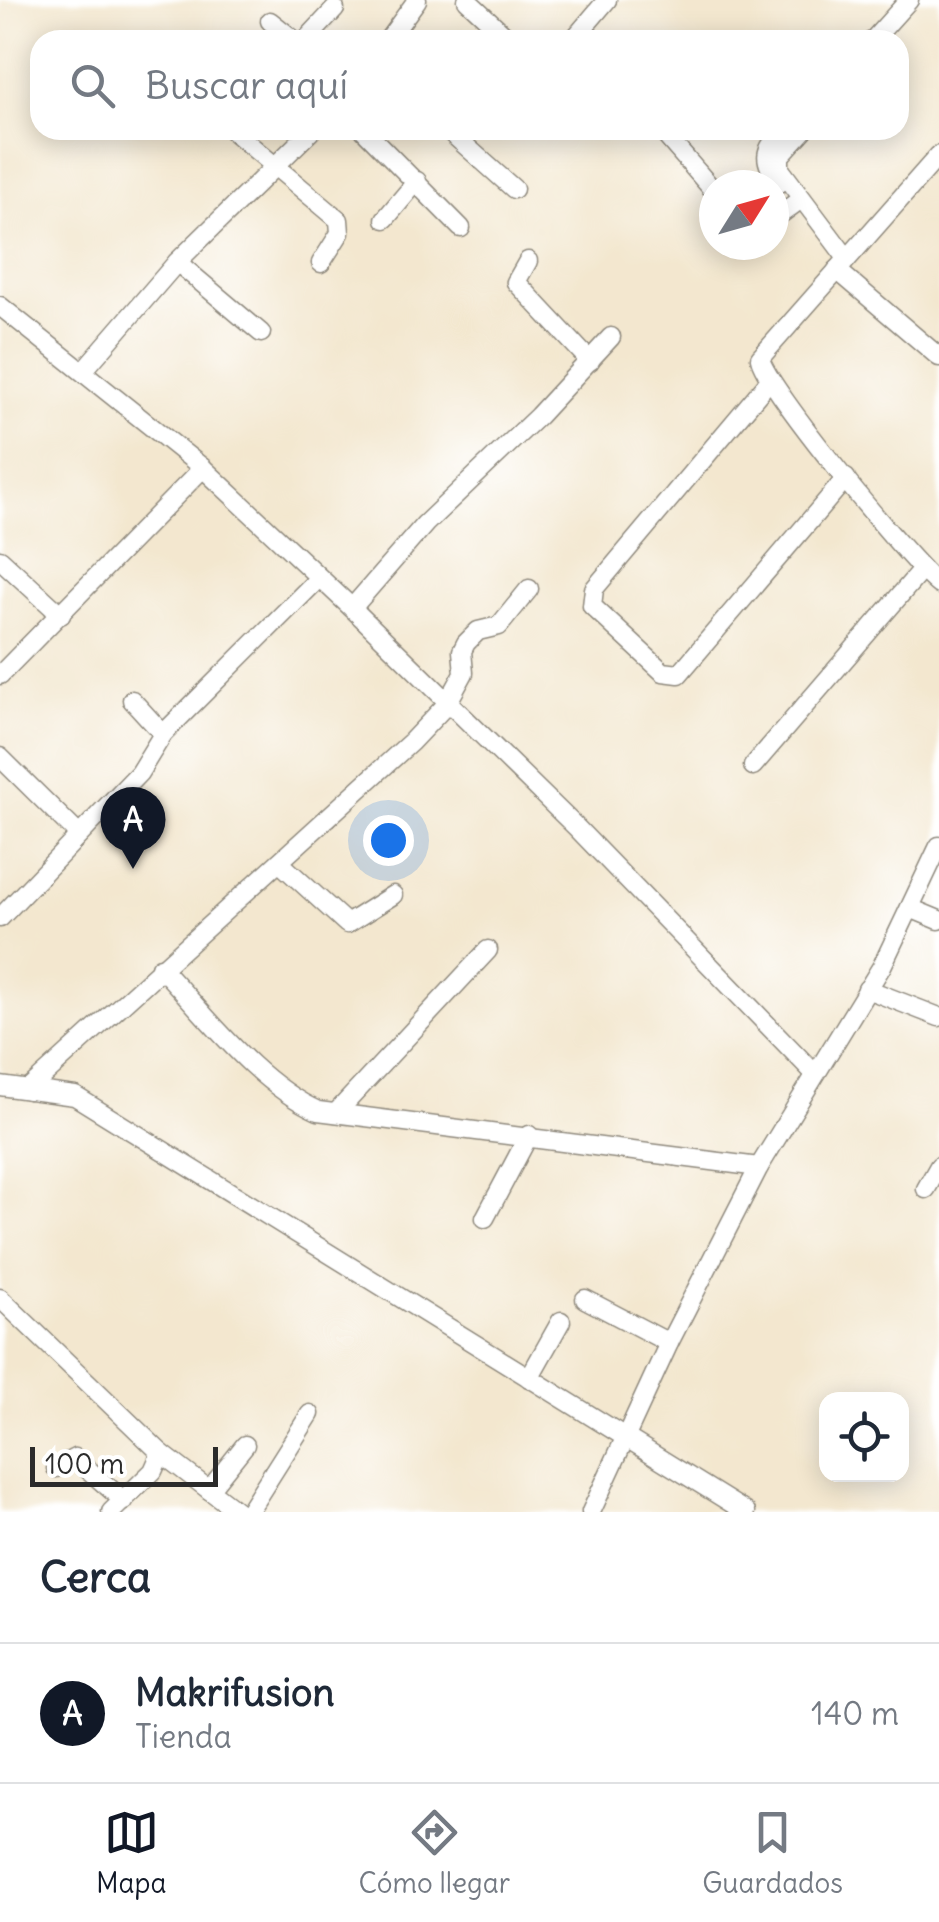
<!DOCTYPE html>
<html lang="es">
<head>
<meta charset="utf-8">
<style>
	:root { --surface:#fff; --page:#f6f6f7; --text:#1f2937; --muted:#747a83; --line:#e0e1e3; --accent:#111827 }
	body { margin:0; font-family:Delius,sans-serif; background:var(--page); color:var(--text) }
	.controls { position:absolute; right:30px; bottom:30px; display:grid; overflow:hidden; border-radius:20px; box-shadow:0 5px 25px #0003 }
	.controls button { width:90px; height:90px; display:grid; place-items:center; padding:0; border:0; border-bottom:2px solid var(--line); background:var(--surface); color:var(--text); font:50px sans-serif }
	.compass { position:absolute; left:699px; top:170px; width:90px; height:90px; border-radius:50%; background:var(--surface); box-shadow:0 5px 25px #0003; rotate:53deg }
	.scale { position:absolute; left:30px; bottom:25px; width:188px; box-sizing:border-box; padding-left:10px; border:5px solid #2b2b2b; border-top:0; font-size:28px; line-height:35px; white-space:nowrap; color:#2b2b2b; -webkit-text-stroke:8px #fff; paint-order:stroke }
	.you { position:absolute; left:388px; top:840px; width:35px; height:35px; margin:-25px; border:8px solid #fff; border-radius:50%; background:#1a73e8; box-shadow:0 0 0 15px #1a73e833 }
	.badge { display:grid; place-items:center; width:65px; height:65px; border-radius:50%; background:var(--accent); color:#fff; font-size:32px; font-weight:700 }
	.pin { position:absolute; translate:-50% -82px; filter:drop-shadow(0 2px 5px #0008) }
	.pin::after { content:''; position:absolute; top:52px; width:35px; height:30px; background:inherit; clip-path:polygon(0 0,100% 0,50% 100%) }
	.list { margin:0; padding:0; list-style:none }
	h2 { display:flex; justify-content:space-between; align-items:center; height:130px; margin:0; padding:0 40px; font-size:42px }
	h2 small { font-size:32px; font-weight:400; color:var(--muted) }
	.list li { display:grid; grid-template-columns:65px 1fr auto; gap:30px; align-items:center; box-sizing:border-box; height:140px; padding:0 40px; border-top:2px solid var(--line) }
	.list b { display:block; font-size:38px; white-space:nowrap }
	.list p { margin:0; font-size:32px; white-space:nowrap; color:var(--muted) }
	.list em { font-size:32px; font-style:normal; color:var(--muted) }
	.icon { flex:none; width:55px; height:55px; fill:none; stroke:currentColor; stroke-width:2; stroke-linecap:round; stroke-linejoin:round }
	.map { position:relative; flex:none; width:939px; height:1512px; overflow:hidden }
	.search { position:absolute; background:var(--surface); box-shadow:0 5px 25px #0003; left:30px; right:30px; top:30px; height:110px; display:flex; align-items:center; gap:25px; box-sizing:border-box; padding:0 35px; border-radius:30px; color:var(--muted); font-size:38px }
	.sheet { height:270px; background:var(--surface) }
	nav { display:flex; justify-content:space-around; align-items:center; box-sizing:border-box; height:140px; border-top:2px solid var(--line); background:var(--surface); font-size:28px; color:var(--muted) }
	nav a { display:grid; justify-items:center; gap:5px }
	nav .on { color:var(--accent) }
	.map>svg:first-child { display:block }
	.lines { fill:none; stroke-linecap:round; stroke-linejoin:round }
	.minor-casing { stroke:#8f897d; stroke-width:21 }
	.minor { stroke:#fff; stroke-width:18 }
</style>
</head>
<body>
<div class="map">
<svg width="939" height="1512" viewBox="0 0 939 1512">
	<rect width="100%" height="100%" fill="#fff"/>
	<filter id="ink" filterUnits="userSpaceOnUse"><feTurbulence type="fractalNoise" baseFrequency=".01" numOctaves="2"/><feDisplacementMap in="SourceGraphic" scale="20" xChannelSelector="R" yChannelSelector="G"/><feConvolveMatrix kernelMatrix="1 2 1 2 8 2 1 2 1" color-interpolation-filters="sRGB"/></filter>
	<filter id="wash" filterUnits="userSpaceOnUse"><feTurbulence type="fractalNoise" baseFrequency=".0048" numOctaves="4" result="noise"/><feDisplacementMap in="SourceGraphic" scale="40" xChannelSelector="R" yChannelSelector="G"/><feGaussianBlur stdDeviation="2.25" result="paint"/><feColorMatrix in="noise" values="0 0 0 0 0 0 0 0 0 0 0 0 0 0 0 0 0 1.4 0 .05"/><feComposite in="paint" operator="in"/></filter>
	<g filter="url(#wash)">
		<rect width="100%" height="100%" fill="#f3e7cf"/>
	</g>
	<g filter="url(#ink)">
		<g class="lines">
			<defs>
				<g id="minor">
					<path d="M467,0l43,40"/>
					<path d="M270,21l24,19"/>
					<path d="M306,40l29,-31"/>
					<path d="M388,40l29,-40"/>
					<path d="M573,40l34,-40"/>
					<path d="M873,40l36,-40"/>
					<path d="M232,130l107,90 1,13 -19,30"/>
					<path d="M364,130l97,98"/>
					<path d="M448,130l66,59"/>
					<path d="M661,130l53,61"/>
					<path d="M804,130l-24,26v13l66,88"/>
					<path d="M939,155l-179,203c5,28 152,207 179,227"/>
					<path d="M779,183c-16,-25 -17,-31 5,-53"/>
					<path d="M385,219l32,-38"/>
					<path d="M774,219l27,-20"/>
					<path d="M528,261l-12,21 74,79"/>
					<path d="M177,262l84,71"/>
					<path d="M837,270l102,87"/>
					<path d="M0,306l203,162 149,140 223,218 240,248"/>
					<path d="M83,371l94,-109 135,-132"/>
					<path d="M769,381l-175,208 -2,17 71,66 16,2 167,-196"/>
					<path d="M0,559l61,56"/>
					<path d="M352,608l73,-84 113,-108 73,-79"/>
					<path d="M0,675l203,-207"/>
					<path d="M132,700l31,34"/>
					<path d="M0,757l79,78"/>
					<path d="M753,766l167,-194"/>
					<path d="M279,862l68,62 46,-29"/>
					<path d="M910,908l29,12"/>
					<path d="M0,918l139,-145 24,-39 156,-156"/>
					<path d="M160,967c47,49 96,116 158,144l441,56"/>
					<path d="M867,989l72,28"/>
					<path d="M0,1086l75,10 671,416"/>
					<path d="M28,1090l383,-348 36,-38 17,-31 -2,-22 4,-8 12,-12 21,-5 30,-37"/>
					<path d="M336,1113l152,-163"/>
					<path d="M926,1189l13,-23"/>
					<path d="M485,1218l44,-83"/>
					<path d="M0,1298l161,155 77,59"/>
					<path d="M585,1299l84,44"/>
					<path d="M529,1378l32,-57"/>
					<path d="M56,1468l19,-10 49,43"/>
					<path d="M209,1490l36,-45"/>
					<path d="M111,1512l42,-41 8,-18"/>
					<path d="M248,1512l62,-98"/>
					<path d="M591,1512l78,-169 90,-176 123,-201 57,-120"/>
				</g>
			</defs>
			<use href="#minor" class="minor-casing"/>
			<use href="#minor" class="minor"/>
		</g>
	</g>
</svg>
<div class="controls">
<button><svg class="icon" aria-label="locate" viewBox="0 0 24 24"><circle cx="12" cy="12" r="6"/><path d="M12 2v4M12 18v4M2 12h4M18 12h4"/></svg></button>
</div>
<svg class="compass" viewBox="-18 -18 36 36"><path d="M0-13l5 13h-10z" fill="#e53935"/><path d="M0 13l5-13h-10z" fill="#747a83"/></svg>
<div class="scale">100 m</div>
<div class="you"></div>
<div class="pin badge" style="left:133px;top:869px">A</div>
<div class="search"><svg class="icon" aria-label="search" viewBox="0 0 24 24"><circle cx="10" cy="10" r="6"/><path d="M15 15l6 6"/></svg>Buscar aquí</div>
</div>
<section class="sheet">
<h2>Cerca<small></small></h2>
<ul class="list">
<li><span class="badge">A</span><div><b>Makrifusion</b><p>Tienda</p></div><em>140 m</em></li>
</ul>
</section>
<nav>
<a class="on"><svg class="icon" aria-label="map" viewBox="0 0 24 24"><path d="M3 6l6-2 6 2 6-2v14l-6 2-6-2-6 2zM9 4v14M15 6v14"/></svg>Mapa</a>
<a><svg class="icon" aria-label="directions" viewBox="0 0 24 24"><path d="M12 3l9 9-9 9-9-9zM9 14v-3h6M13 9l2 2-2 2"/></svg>Cómo llegar</a>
<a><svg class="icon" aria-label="saved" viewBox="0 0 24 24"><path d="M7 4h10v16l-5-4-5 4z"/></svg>Guardados</a>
</nav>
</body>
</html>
